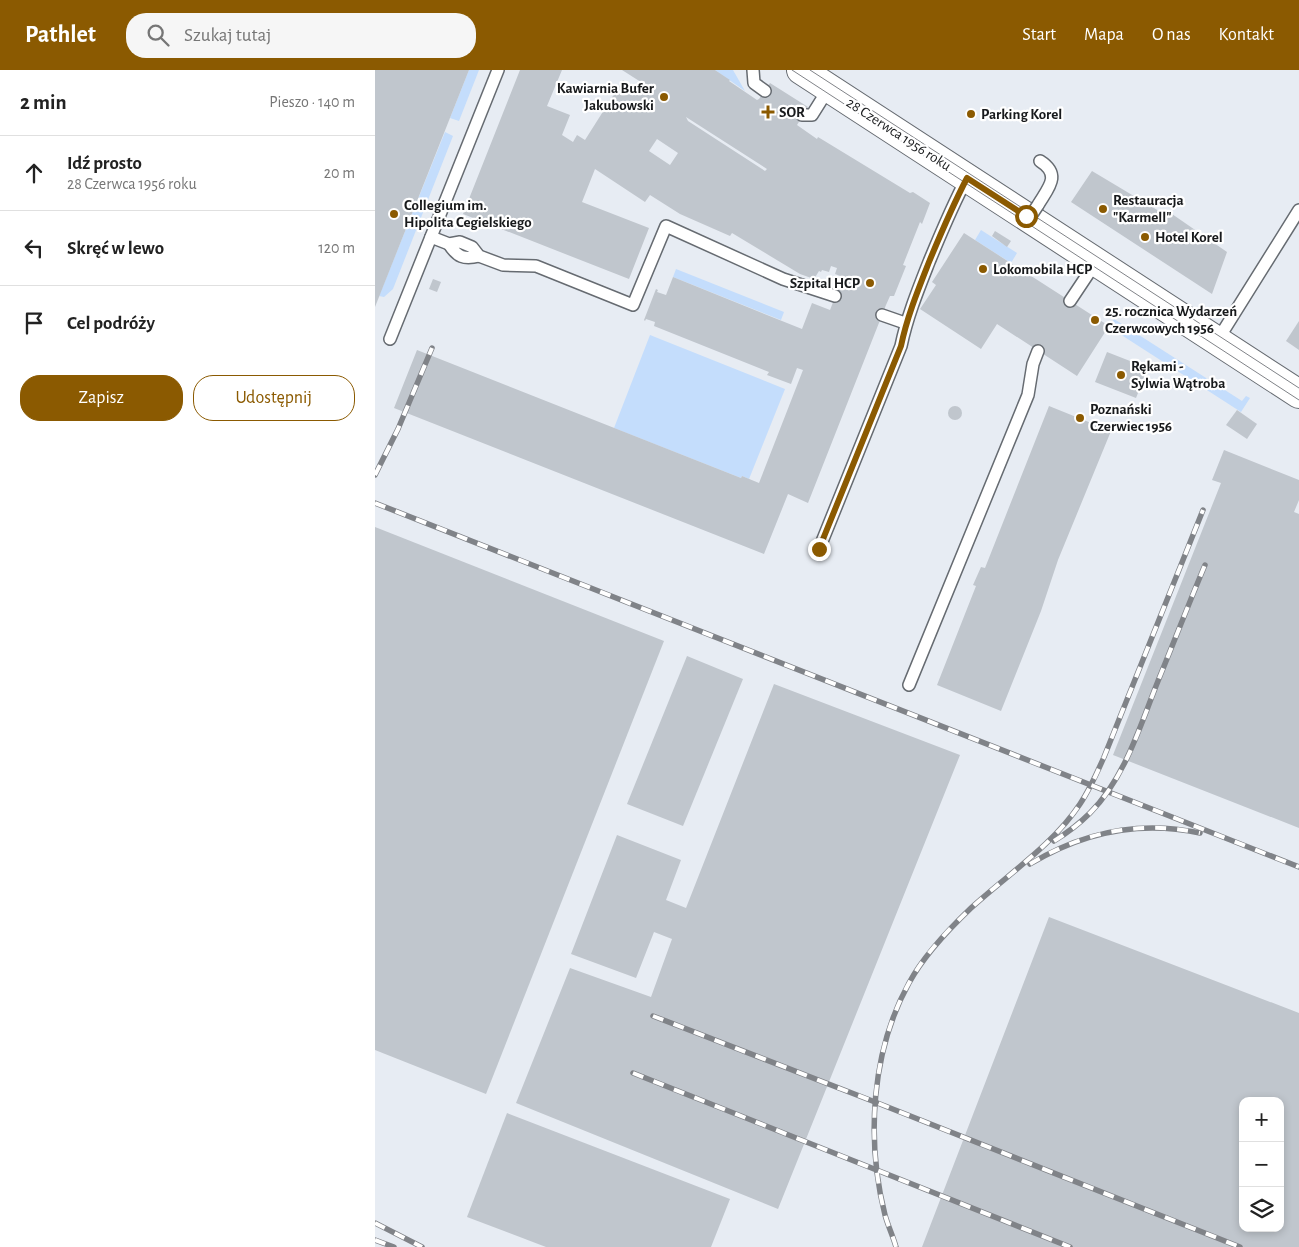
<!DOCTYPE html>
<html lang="pl">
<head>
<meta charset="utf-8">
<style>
	:root { --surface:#fff; --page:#f6f6f6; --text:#222; --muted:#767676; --line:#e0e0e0; --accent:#8b5a01 }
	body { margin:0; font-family:"Alegreya Sans",sans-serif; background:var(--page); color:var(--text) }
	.controls { position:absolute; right:15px; bottom:15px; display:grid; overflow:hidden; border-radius:10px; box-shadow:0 2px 8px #0003 }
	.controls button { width:45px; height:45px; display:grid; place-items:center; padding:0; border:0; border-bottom:1px solid var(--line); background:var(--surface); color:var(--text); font:25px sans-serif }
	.stop { position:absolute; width:15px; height:15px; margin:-11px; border:4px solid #8b5a01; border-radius:50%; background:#fff }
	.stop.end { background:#8b5a01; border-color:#fff; box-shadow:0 1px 5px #0008 }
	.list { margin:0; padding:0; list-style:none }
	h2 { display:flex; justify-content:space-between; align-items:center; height:65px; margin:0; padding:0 20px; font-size:21px }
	h2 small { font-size:16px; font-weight:400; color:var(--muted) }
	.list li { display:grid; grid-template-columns:32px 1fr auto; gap:15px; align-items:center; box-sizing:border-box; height:75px; padding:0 20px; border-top:1px solid var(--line) }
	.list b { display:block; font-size:19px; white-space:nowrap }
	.list p { margin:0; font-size:16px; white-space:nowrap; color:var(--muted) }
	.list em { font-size:16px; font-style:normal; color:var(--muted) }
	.actions { display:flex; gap:10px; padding:15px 20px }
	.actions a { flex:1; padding:11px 0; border:1px solid var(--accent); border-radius:20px; text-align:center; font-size:18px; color:var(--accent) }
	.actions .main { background:var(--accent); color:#fff }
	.icon { flex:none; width:28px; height:28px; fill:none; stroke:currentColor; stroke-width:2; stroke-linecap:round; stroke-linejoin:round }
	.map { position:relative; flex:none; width:924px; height:1177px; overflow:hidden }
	header { display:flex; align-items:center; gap:30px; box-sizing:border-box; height:70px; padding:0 25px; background:var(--accent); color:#fff }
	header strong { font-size:24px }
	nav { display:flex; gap:28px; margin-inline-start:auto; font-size:18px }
	.search { width:350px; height:45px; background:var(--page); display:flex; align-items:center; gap:12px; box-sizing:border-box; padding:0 18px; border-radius:20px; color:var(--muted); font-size:19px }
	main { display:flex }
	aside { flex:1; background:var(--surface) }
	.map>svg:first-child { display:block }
	.green { fill:#c4ddfc }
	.building { fill:#c0c6cd; fill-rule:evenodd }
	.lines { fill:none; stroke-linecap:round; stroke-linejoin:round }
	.service-casing { stroke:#666b71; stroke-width:14 }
	.tertiary-casing { stroke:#666b71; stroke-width:30 }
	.service { stroke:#fff; stroke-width:11 }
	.tertiary { stroke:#fff; stroke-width:28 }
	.tram { stroke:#808388; stroke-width:1 }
	.rail-casing { stroke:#808388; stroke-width:5.5 }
	.rail { stroke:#fff; stroke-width:4; stroke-dasharray:11; stroke-linecap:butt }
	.service-bridge-casing { stroke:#666b71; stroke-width:14; stroke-linecap:butt }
	.service-bridge { stroke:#fff; stroke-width:11 }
	.route { stroke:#8b5a01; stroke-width:6 }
	.poi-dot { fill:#8b5a01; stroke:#fff; stroke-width:2 }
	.labels { text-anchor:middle; stroke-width:4.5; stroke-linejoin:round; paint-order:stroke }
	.poi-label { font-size:15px; font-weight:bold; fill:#181a1c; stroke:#fff; text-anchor:start }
	.street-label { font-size:15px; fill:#181a1c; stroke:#fff }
</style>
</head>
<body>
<header>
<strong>Pathlet</strong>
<div class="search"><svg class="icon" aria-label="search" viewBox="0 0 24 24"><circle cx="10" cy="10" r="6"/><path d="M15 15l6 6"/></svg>Szukaj tutaj</div>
<nav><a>Start</a><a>Mapa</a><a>O nas</a><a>Kontakt</a></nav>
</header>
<main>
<aside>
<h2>2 min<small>Pieszo · 140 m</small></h2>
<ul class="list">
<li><svg class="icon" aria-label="ahead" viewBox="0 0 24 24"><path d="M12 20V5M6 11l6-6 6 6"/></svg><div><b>Idź prosto</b><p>28 Czerwca 1956 roku</p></div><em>20 m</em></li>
<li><svg class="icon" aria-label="left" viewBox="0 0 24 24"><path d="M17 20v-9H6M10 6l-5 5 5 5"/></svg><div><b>Skręć w lewo</b></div><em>120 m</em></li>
<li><svg class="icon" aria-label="arrive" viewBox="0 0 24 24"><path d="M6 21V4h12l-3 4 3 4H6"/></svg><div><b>Cel podróży</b></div></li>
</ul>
<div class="actions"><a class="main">Zapisz</a><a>Udostępnij</a></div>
</aside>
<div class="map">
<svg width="924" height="1177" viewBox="0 0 924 1177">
	<rect width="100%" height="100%" fill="#e7ecf3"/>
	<g class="green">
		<path d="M94,0h10l-20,51 -9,-3z"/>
		<path d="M340,0h18l12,21z"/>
		<path d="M70,62l8,4 -60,153 -9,8 -5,-1z"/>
		<path d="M606,160l36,23 -6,10 -36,-23z"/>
		<path d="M301,199l108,43 -3,8 -108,-43z"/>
		<path d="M739,249l128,82 4,-5 4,2 -9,14 -132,-85z"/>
		<path d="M275,265l135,54 -36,90 -7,-3 -1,2 -127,-50z"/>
	</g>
	<g class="building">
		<path d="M0,0h94l-94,237z"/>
		<path d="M145,0h42l-15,36 23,9 -8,20 11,7 4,-7 8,5 38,-60 17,11 4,-7 -22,-14h93l15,10 -1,1 28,19 2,-1 11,-16 38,24 -11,18 20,14 1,-2 92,56 3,-1 17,11 -8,21 -2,-2 -17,43 3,1 -12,30h-4l-4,9 -78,198 -20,-9 -24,60 -370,-146 23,-58 324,128 1,-2 17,7 44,-113 -6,-2 -6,16 -24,-9 2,-3 -115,-46 1,-4 -9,-3 -1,2 -1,-1 12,-31 2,1 -1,2 9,3 7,-18 129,52 10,-26 18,7 13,-33 -8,-3 2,-6 -6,-2 -2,6 -7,-2 -1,2 -2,-1 -5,8 -14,-5 -68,-41 -2,3 -50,-22 -30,-19 -5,7 -50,-33 -13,33 67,26 -20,51 -166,-65zM311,47l81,52 -2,2 -77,-50zM282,69l21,14 -8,12 -21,-14z"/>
		<path d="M717,101l77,46 3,-3 55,38 -15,42 -141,-92z"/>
		<path d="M620,161l16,10 -4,6 -15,-11z"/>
		<path d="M589,163l145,93 -32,50 -80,-52 -16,25 -61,-40 16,-24 -4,-3z"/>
		<path d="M58,209l8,3 -4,10 -8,-3z"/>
		<path d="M924,251v29l-13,-9z"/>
		<path d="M732,282l41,16 -12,30 -41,-16z"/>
		<circle cx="580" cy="343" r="7"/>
		<path d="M674,336l62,25 -53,129 -17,51 -40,100 -64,-26 39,-99 -3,-1 8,-18 4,1z"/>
		<path d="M862,340l20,14 -10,15 -21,-14z"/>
		<path d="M849,380l75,30v20l-5,12 5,2v314l-186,-73 108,-272 -9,-3z"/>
		<path d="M0,457l289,114 -178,453 -111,-44z"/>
		<path d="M312,586l56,23 -60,147 -56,-22z"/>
		<path d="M399,614l186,71 -182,454 -262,-106 54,-135 81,29 21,-58 -18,-7 -18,46 -65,-24 46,-119 64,25 -15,40 20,8z"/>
		<path d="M674,847l250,96v234h-377zM868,1031h37v127h-37z"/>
		<path d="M132,1043l223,86 -19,48h-165l-79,-30z"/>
	</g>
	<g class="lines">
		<defs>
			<g id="service">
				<path d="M378,0l1,13 11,8"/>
				<path d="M427,45h10l17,-27"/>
				<path d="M663,135c10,-17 24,-30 2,-44"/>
				<path d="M56,167l18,7 11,-2 12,5 7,9 24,9 33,1 97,39 33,-79 117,53 52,17"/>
				<path d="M74,174c8,13 15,16 30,12"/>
				<path d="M695,231l26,-39"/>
				<path d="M507,245l23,8"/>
				<path d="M15,269l108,-269"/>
				<path d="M842,271l82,-131"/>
				<path d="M444,479l82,-203c6,-29 17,-56 28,-84 12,-29 23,-56 38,-84"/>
				<path d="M534,615l119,-290 5,-31 5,-13"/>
			</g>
			<path id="tertiary" d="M426,0l498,324"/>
		</defs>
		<use href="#service" class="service-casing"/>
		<use href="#tertiary" class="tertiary-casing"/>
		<use href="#service" class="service"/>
		<use href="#tertiary" class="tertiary"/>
		<g class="tram">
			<path d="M417,0l507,330"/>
			<path d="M435,0l489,318"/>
		</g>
		<defs>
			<g id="rail">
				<path d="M0,405l23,-46 34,-81"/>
				<path d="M0,433l924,364"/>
				<path d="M679,771c13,-8 25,-17 36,-28 35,-35 50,-87 68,-132 16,-39 31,-78 47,-116"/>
				<path d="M655,794c53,-32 109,-44 170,-31"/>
				<path d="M278,946l222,86 365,145"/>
				<path d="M258,1003l437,174"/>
				<path d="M0,1153l47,24"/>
				<path d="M0,1170l19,7"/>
				<path d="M521,1177c-3,-11 -8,-21 -11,-32 -19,-75 -14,-163 24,-232 15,-28 39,-53 62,-75 36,-33 82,-63 109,-104 10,-15 17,-31 24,-47l99,-247"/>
			</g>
		</defs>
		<use href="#rail" class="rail-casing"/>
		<use href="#rail" class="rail"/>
		<defs>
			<path id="service-bridge" d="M655,147l8,-12"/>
		</defs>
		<use href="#service-bridge" class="service-bridge-casing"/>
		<use href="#service-bridge" class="service-bridge"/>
	</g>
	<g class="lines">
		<path class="route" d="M444,479l82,-203c6,-29 17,-56 28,-84 12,-29 24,-57 38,-84l59,38"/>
	</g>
	<g class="poi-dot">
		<circle cx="289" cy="27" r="5"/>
		<path d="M390.5 34.5h5v5h5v5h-5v5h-5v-5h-5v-5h5z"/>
		<circle cx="596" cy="44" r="5"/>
		<circle cx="728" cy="139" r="5"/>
		<circle cx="19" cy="144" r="5"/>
		<circle cx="770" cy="167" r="5"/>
		<circle cx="608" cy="199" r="5"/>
		<circle cx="495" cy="213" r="5"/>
		<circle cx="720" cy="250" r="5"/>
		<circle cx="746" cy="305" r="5"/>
		<circle cx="705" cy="348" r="5"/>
	</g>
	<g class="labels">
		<g class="poi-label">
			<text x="279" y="23" text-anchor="end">Kawiarnia Bufer<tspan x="279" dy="17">Jakubowski</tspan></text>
			<text x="404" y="47">SOR</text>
			<text x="606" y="49">Parking Korel</text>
			<text x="738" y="135">Restauracja<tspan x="738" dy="17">"Karmell"</tspan></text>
			<text x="29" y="140">Collegium im.<tspan x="29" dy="17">Hipolita Cegielskiego</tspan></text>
			<text x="780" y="172">Hotel Korel</text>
			<text x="618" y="204">Lokomobila HCP</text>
			<text x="485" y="218" text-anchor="end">Szpital HCP</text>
			<text x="730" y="246">25. rocznica Wydarzeń<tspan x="730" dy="17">Czerwcowych 1956</tspan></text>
			<text x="756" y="301">Rękami -<tspan x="756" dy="17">Sylwia Wątroba</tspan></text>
			<text x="715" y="344">Poznański<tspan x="715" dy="17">Czerwiec 1956</tspan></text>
		</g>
		<g class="street-label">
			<text transform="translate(524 64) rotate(33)" y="5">28 Czerwca 1956 roku</text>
		</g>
	</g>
</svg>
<div class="controls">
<button>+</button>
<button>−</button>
<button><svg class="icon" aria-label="layers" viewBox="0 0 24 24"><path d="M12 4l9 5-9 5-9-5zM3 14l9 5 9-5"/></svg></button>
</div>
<div class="stop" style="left:651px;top:146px"></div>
<div class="stop end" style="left:444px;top:479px"></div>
</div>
</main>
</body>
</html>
